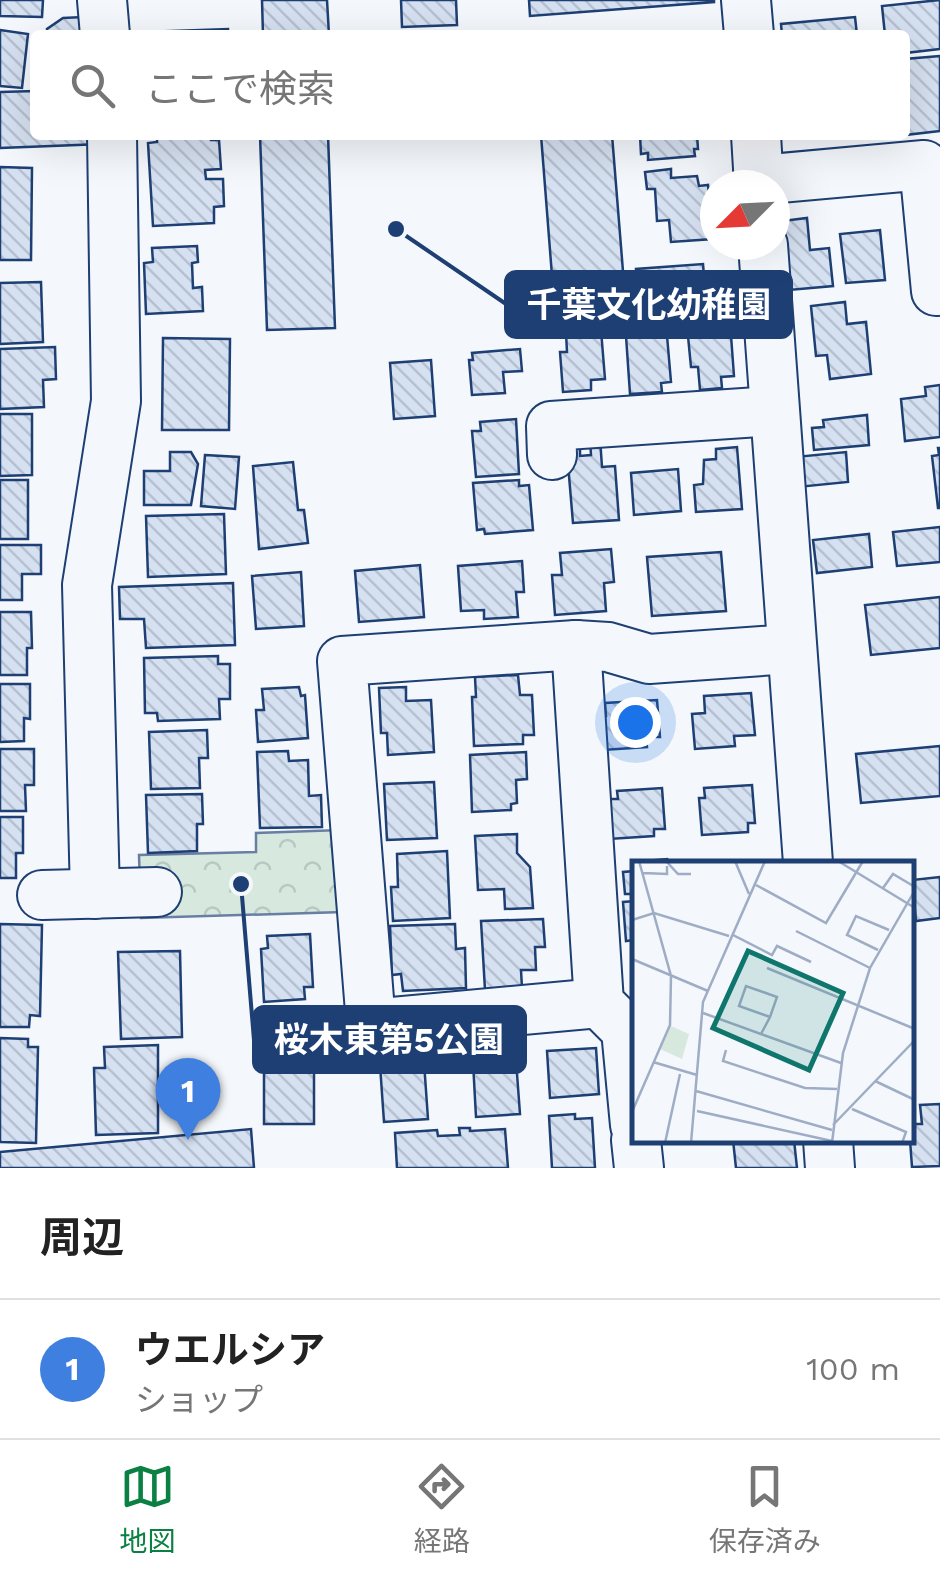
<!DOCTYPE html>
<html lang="ja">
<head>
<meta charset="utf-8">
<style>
	:root { --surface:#fff; --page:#f2f2f2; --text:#222; --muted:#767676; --line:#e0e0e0; --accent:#0b8043 }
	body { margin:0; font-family:"Work Sans","Noto Sans JP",sans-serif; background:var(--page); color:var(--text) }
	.compass { position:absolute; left:700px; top:170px; width:90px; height:90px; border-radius:50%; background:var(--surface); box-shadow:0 10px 40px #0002; rotate:246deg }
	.you { position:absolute; left:635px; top:722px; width:35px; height:35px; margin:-25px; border:8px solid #fff; border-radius:50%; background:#1a73e8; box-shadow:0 0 0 15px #1a73e833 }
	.badge { display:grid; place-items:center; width:65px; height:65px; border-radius:50%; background:var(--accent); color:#fff; font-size:32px; font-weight:700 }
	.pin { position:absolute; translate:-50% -82px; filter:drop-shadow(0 2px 5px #0008) }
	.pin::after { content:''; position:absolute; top:52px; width:35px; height:30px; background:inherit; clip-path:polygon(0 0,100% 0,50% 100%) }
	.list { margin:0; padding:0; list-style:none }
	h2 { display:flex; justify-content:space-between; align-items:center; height:130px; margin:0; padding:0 40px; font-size:42px }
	h2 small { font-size:32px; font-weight:400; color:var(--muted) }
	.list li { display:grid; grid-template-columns:65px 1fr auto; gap:30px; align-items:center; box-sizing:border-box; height:140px; padding:0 40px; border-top:2px solid var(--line) }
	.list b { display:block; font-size:38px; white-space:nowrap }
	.list p { margin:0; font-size:32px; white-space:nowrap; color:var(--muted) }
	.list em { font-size:32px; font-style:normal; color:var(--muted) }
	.icon { flex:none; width:55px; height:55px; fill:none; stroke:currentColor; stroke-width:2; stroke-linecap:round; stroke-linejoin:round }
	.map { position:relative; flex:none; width:940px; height:1168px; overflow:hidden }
	.search { position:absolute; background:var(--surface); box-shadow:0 10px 40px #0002; left:30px; right:30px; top:30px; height:110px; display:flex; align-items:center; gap:25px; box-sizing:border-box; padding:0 35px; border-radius:10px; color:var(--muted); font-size:38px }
	.sheet { height:270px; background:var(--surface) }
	nav { display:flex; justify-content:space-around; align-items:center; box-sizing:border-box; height:140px; border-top:2px solid var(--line); background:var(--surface); font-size:28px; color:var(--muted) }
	nav a { display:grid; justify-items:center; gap:5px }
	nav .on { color:var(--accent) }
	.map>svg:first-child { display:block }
	.forest { fill:url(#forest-crowns); stroke:#687fa3; stroke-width:2.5 }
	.building { fill:url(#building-back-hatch); stroke:#1d3f73; stroke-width:2.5 }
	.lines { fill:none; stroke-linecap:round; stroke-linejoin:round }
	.minor-casing { stroke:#1d3f73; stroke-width:52 }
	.minor { stroke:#f4f7fb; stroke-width:48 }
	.inset-road { fill:none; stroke:#9eadc5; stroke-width:2.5 }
	.view { fill:#0f766e; fill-opacity:0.15; stroke:#0f766e; stroke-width:5 }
	.inset-edge { fill:none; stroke:#1d3f73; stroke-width:5 }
	.leader { fill:none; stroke:#1d3f73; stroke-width:4 }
	.callout-dot { fill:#1d3f73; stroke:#f4f7fb; stroke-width:4 }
	.callout { fill:#1d3f73; stroke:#1d3f73; stroke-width:4 }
	.callout-label { font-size:35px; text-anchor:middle; font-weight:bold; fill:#fff }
</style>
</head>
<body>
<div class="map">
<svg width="940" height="1168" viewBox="0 0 940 1168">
	<defs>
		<pattern id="forest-crowns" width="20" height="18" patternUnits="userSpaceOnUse" patternTransform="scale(2.5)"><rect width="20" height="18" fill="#d7e8df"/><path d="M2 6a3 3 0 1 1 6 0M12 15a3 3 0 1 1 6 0" fill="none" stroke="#b8c8c3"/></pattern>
		<pattern id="building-back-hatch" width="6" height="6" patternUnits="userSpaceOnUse" patternTransform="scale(2.5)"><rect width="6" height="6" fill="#d5e0f0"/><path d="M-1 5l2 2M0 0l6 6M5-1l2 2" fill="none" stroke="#b6c1d1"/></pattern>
	</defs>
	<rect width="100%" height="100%" fill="#f4f7fb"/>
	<path class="forest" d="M341,830l2,82 -202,6 -2,-63 117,-3v-19z"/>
	<g class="building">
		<path d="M0,0h43l-1,17 -42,-1z"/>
		<path d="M262,0h65l2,35h-66z"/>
		<path d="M401,0h55l1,25 -55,2z"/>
		<path d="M529,0h185v2l-184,14z"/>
		<path d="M940,0v49l-35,4v-18h-20l-3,-29z"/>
		<path d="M83,17v18h-36v-6l16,-11z"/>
		<path d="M855,17l2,18h-75l-1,-11z"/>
		<path d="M228,29v6h-84v-3z"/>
		<path d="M0,30l28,4 -6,54 -22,-2z"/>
		<path d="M940,56v75l-35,4v-76z"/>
		<path d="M35,91v44h67v9l-102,4v-56z"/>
		<path d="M157,135h54v5h8l2,29 -16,1 1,9h17l1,27 -10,1v16l-61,3 -5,-83 9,-1z"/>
		<path d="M260,135h68l7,193 -68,2z"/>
		<path d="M541,135h71l15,186 -71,6z"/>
		<path d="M640,135h57l1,14h-4l1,7 -47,4v-7l-7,1z"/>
		<path d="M0,167l32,1 -1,92h-31z"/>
		<path d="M671,169v9l26,-2 2,10 9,-1 5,54 -42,3 -2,-22 -12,1 -2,-32h-8l-2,-17z"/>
		<path d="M807,218l3,32 19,-2 4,38 -44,4 -7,-69z"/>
		<path d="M880,230l5,50 -39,3 -6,-49z"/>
		<path d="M197,246l1,16 -6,1 1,25 9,-1 1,24 -57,3 -2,-51 9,-1 -1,-14z"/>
		<path d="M703,264l4,46 -68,5 -3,-46z"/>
		<path d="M41,282l2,60 -43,2v-61z"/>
		<path d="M845,302l2,22 19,-2 5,52 -41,5 -3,-24 -11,1 -5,-50z"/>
		<path d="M730,322l4,54 -13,1 1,11 -22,2 -2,-23h-7l-3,-31 10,-1 -2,-10z"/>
		<path d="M666,324l5,58 -10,1 1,9 -32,2 -4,-58 14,-1 -1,-9z"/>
		<path d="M601,330l4,49 -14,1v10l-28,2 -3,-40h7l-1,-19z"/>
		<path d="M163,338l67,1 -1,91h-67z"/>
		<path d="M55,347l1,32 -13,1 1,27 -44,2v-60z"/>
		<path d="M520,349l2,22 -19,1 2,21 -33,2 -3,-35h4l-1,-7z"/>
		<path d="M431,360l4,56 -41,3 -4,-56z"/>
		<path d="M940,385v52l-35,4 -4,-42 25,-3 -1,-9z"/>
		<path d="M0,414h32v61l-32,1z"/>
		<path d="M867,415l2,30 -55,5 -2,-22 12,-1 -1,-7z"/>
		<path d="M516,419l3,55 -43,3 -4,-46h9l-1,-9z"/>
		<path d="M600,438l2,29 13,-1 4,54 -46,3 -5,-59 -5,-20 17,-2v14l11,-1 -1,-16z"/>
		<path d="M737,447l5,62 -46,3 -2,-27 9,-1 1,-24 12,-1v-10z"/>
		<path d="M938,448h2v60h-2l-6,-52 7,-1z"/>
		<path d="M170,452h21l7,12 -7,41h-47v-34h26z"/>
		<path d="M846,452l2,30 -50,5 -3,-30z"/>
		<path d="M205,455l34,2 -4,52 -34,-3z"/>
		<path d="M293,462l5,48h6l4,33 -49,6 -6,-83z"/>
		<path d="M678,469l3,42 -47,4 -3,-42z"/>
		<rect x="0" y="480" width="28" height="59"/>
		<path d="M519,480v6l10,-1 4,45 -48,4 -1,-5 -7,1 -4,-47z"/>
		<path d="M224,514l2,60 -78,3 -2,-61z"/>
		<path d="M940,527v35l-43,4 -4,-34z"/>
		<path d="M869,534l3,33 -55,6 -4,-33z"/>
		<path d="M0,545h41v29h-19v26h-22z"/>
		<path d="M611,549l3,33 -10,1 2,28 -51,4 -3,-40h10l-2,-22z"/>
		<path d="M721,552l5,59 -74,5 -5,-59z"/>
		<path d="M522,561l2,31h-8l2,25 -34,2v-9l-23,1 -3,-45z"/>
		<path d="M420,565l4,52 -65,5 -4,-51z"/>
		<path d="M301,572l3,54 -48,3 -4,-53z"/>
		<path d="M233,583l2,62 -89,3 -2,-29h-24l-1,-32z"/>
		<path d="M940,597v51l-69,7 -6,-50z"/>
		<path d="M0,612h31l1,36h-5v27h-27z"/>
		<path d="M218,656v8h12v35h-11l1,20 -62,2 -1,-8h-12l-1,-55z"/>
		<path d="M518,675l2,20h12l2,40h-11v9l-49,2 -2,-49h4l-1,-20z"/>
		<path d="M0,684h30v35l-6,-1v23l-24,1z"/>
		<path d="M299,687l2,9 4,-1 3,43 -50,4 -2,-32h8l-2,-21z"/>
		<path d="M406,687v14l25,-1 3,52 -46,3 -1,-22h-6l-2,-45z"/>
		<path d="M751,693l4,42 -21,1 1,10 -40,3 -3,-35 13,-1 -1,-17z"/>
		<path d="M657,700l3,37h-14l1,10 -44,3 -3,-33 6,-1 -1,-13z"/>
		<path d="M207,730l1,28h-9l1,30 -49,1 -2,-57z"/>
		<path d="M940,746v50l-79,7 -5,-49z"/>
		<path d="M0,749h34v36h-9l1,26h-26z"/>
		<path d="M288,751l1,10 19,-1 1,36 12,-1 1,32 -62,1 -3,-76z"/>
		<path d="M526,752l1,27 -11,1 1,23 -6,1v6l-39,2 -2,-57z"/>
		<path d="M434,782l3,56 -50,2 -3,-56z"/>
		<path d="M752,785l3,38h-7v9l-46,3 -3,-37h6l-1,-10z"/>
		<path d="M662,788l3,41h-11v7l-45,3 -3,-40h12l-1,-8z"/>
		<path d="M202,794l1,30h-6v27l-49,2 -2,-58z"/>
		<path d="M0,817h23v36h-7v25h-16z"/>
		<path d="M517,834v19l13,14 3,41 -28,1 -1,-20 -26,1 -3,-54z"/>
		<path d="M447,851l3,67 -57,3 -2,-34h7l-1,-33z"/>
		<path d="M667,859v4h-32v31h-10l-2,-22 11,-1v-9z"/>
		<path d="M940,877v41l-24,3 -4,-41z"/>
		<path d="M635,901v39l-9,1 -3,-39z"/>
		<path d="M543,919l2,28h-10l1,23h-15l1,18 -37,2 -4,-69z"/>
		<path d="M0,924l42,1 -2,91 -10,-1 -1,12h-29z"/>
		<path d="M455,924l1,25 9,-1 1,40 -63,3 -2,-17 -9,1 -2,-49z"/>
		<path d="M310,934l3,53h-9l1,12 -41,3 -3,-53 7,-1 -1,-12z"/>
		<path d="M180,951l2,86 -61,2 -3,-87z"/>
		<path d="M0,1038l28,1v8h10l-2,96 -36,-1z"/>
		<path d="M158,1045v88l-62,2 -2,-67h11l-1,-21z"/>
		<path d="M596,1048l3,46 -49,4 -3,-47z"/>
		<rect x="264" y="1059" width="50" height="65"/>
		<path d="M516,1060l4,54 -44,3 -3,-55z"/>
		<path d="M424,1062l4,57 -44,3 -4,-57z"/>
		<path d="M940,1104v62l-28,1 -2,-27 2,-16h10l-2,-19z"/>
		<path d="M575,1114v5l17,-1 3,50h-43l-3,-52z"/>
		<path d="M459,1128h11v3l35,-2 3,39h-111l-2,-35 42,-3 1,6 22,-1z"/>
		<path d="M251,1129l3,39h-254v-16z"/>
		<path d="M733,1140h61l3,28h-61z"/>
	</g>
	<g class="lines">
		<defs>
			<g id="minor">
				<path d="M102,0l3,35"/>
				<path d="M746,0l3,35"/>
				<path d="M756,135l3,50"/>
				<path d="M759,180l165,-15 12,126"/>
				<path d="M763,245l45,618"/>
				<path d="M552,455l-1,-29 223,-15"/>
				<path d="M576,645l23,358 27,27 9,95"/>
				<path d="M95,894l-8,-309 29,-184 -4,-266"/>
				<path d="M42,895l115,-3"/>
				<path d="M599,1003l-228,21 -29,-363 234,-16 32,2 41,12 142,-10"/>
				<path d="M636,1140l3,28"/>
				<path d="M828,1140l2,28"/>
			</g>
		</defs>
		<use href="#minor" class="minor-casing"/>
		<use href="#minor" class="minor"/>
	</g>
	<g transform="translate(632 861)">
		<rect width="282" height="282" fill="#f4f7fb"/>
		<path d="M39,165l18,8 -7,25 -22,-10z" fill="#d7e8df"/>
		<path class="inset-road" d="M34,0l12,13h13M103,0l14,33M206,0l77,47M11,12l24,1v-8M124,24l70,38 37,-62M251,27l10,-14 22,13M0,59l22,-7 75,23M164,70l74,37M101,74l39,20 5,-9 34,16M246,89l-31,-15 9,-19 33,14M0,98l76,32M135,107l148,61M71,152l138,50M129,173l9,-17 7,-20 -31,-11 -7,20 31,11M94,189l-3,11 82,27 32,1M21,201l44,13M243,220l40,19M64,230l136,39M220,248l54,23 -4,11M65,250l135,30M0,251l38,-87 1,-49 -32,-115M201,264l82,-85M33,282l15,-69M59,282l12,-141 62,-141M200,282l11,-90 27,-85 45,-78"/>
		<path class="view" d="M116,90l95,42 -34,77 -96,-42z"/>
		<rect width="282" height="282" class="inset-edge"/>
	</g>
	<path class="leader" d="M396 229L506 304M241 884L254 1040"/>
	<g class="callout-dot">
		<circle cx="396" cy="229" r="10"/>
		<circle cx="241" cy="884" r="10"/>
	</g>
	<g class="callout">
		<rect x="506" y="272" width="285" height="65" rx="10"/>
		<rect x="254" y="1007" width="271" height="65" rx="10"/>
	</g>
	<g class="callout-label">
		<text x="649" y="317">千葉文化幼稚園</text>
		<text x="389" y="1052">桜木東第5公園</text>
	</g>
</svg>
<svg class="compass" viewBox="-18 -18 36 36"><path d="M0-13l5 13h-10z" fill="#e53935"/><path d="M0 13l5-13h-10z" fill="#767676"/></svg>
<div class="you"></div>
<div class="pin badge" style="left:188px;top:1140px;background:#3f7fe0">1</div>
<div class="search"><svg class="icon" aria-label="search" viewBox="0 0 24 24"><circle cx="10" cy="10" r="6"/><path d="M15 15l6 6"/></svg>ここで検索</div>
</div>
<section class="sheet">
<h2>周辺<small></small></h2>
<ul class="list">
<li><span class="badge" style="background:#3f7fe0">1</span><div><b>ウエルシア</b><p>ショップ</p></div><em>100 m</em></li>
</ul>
</section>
<nav>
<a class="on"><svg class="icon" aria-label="map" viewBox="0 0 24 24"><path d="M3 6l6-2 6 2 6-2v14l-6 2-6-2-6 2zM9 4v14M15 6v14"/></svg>地図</a>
<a><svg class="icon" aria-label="directions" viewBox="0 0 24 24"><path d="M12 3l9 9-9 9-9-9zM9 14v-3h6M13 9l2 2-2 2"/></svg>経路</a>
<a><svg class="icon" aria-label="saved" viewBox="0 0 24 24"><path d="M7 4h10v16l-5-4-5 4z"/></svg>保存済み</a>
</nav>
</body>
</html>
